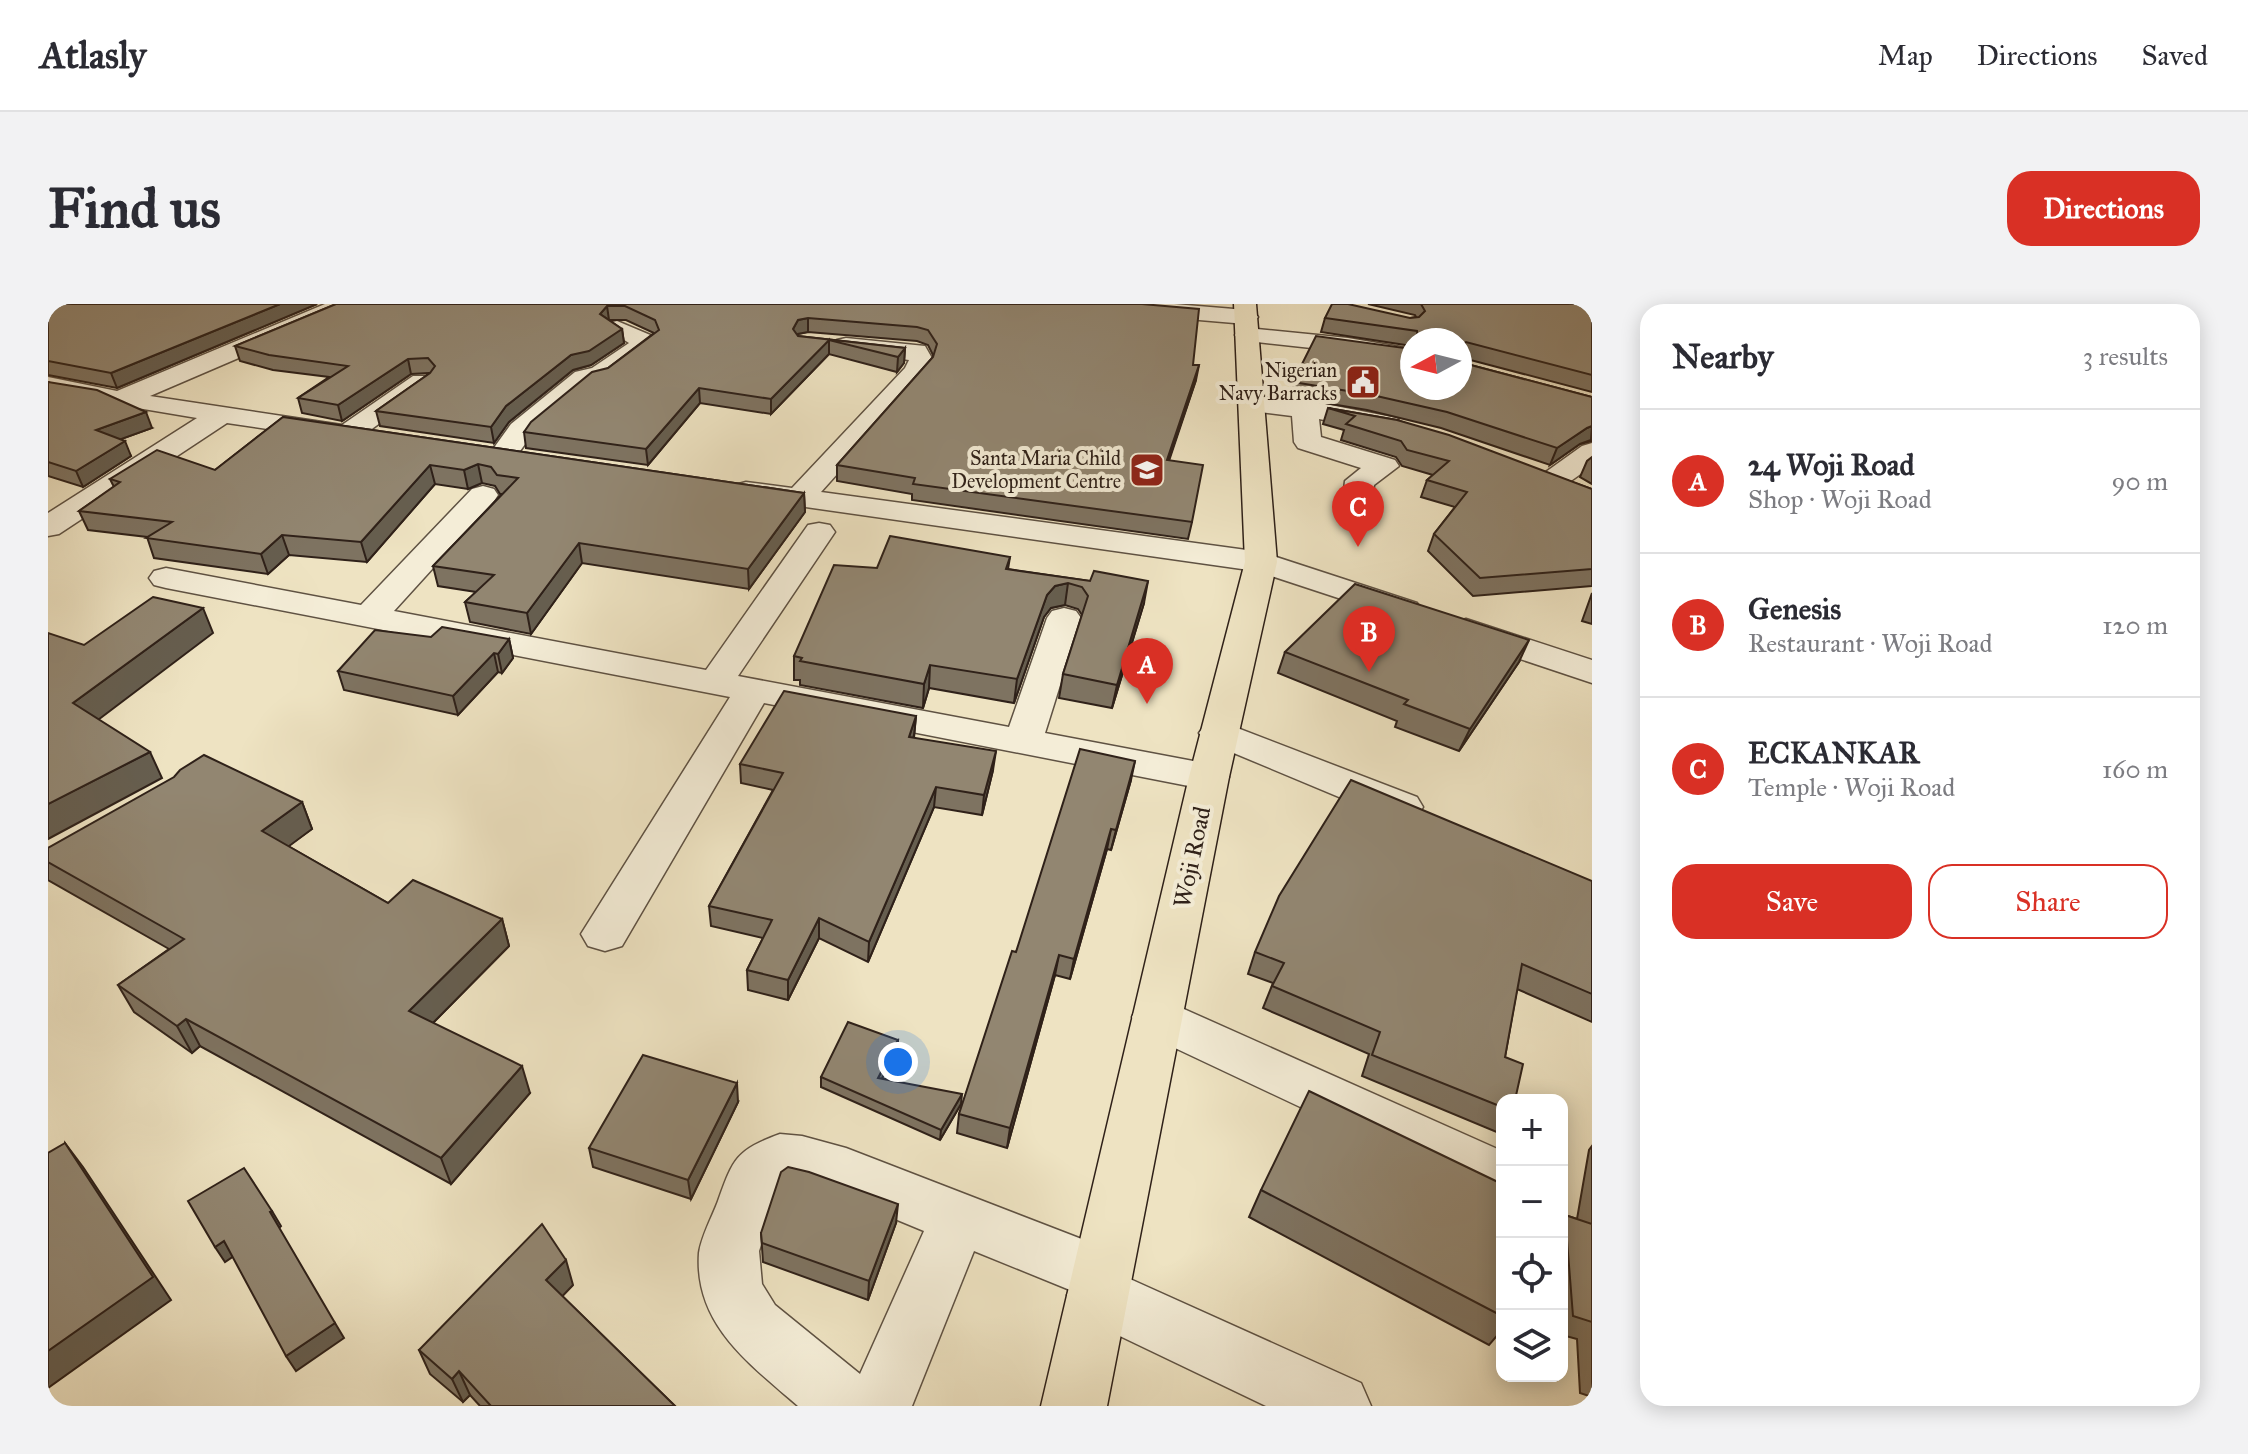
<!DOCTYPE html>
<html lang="en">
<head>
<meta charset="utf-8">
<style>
	:root { --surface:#fff; --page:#f2f2f3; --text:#2b2b33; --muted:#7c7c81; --line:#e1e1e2; --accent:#d93025 }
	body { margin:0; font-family:"IM FELL Great Primer",serif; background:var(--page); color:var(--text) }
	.controls { position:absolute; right:24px; bottom:24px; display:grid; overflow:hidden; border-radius:16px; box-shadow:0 4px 20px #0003 }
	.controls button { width:72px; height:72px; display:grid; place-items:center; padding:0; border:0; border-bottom:2px solid var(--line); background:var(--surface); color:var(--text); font:40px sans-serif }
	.compass { position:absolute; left:1352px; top:24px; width:72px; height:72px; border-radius:50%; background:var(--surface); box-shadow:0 4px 20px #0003; rotate:263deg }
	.you { position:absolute; left:850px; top:758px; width:28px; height:28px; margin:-20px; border:6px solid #fff; border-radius:50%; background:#1a73e8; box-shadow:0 0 0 12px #1a73e833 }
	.badge { display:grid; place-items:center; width:52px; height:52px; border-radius:50%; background:var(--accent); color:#fff; font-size:26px; font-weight:700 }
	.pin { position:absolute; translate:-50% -66px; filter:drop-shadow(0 2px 4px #0008) }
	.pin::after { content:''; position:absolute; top:42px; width:28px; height:24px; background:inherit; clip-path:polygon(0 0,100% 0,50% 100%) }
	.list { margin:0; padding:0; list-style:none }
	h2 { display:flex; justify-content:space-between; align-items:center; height:104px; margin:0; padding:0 32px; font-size:34px }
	h2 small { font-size:26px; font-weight:400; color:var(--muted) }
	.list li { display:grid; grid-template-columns:52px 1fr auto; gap:24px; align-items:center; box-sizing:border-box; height:144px; padding:0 32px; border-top:2px solid var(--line) }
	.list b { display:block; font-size:30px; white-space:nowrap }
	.list p { margin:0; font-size:26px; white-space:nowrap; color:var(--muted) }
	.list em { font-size:26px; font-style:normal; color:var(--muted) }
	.actions { display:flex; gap:16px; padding:24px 32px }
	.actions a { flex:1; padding:18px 0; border:2px solid var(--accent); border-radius:24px; text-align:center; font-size:28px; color:var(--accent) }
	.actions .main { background:var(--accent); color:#fff }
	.icon { flex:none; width:44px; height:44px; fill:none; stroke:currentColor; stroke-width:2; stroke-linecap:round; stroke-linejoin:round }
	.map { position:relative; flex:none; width:1544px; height:1102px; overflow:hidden; border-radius:24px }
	header { display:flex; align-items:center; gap:48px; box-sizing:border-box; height:112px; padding:0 40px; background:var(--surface); border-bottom:2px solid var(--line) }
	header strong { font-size:38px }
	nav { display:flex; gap:44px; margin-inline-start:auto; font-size:28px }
	.intro { display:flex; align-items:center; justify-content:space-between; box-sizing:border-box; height:192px; padding:0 48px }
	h1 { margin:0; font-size:56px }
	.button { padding:20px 36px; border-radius:24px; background:var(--accent); color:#fff; font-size:28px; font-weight:700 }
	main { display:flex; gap:48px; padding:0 48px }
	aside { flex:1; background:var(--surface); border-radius:24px; box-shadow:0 4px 20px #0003 }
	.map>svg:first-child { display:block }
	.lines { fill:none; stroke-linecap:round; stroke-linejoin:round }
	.minor-casing { stroke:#5f5243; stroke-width:3 }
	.major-casing { stroke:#2f2119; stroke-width:3 }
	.minor { fill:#f4edd7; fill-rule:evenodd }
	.major { fill:#eee3c2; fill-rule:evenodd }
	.wall { fill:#7e7361; stroke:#2f2119; stroke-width:2 }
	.shaded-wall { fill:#665e4f; stroke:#2f2119; stroke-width:2 }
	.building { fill:#928671; stroke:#2f2119; stroke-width:2 }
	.labels { text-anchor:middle; stroke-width:8; stroke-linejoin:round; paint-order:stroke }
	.far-poi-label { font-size:20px; fill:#2f2119; stroke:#f4edd7; text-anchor:end }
	.street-label { font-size:24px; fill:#2f2119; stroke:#f4edd7 }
</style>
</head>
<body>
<header>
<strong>Atlasly</strong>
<nav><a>Map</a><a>Directions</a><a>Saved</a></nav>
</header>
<div class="intro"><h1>Find us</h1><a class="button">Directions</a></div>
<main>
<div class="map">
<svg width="1544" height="1102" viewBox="0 0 1544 1102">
	<rect width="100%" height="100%" fill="#eee3c2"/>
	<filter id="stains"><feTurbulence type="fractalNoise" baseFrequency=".0025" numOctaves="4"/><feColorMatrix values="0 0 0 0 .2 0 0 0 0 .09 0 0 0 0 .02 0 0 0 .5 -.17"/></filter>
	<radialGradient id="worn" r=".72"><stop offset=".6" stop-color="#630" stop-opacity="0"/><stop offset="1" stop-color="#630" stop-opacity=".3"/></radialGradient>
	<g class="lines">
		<defs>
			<g id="minor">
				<path d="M277,0h31l-3,5 -203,87 192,29 71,-49h18l4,5 -4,5 -73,53 -10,2 -121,-18 -168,111 -11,2v-23l149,-95 -149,-25v-16l69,14z"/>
				<path d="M1035,0h91l72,6 8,2 4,5 -4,5 -8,2 -152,-13 -8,-2z"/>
				<path d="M569,17l38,16 3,5 -50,38 -16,4 -61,52 -19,26 -10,3 -10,-3 -4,-6 23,-32 64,-52 17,-4 37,-25 -24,-15 4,-5z"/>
				<path d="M1199,24l101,10 64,11v14l-64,-11 -109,-12 -4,-5 4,-5z"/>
				<path d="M798,34l79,8 8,14 -8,16 -104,116 440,60 156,51 5,7 -5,7 -12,3 -149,-49 -521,-74 -4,-6 4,-6 11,-3 46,6 113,-120 4,-8 -72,-10 -3,-5 3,-5z"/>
				<path d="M1204,92l68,7 77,15 4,6 -4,6 -10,2 -68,-13 2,18 74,23 4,6 -25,19 -1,14 -4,6 -11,3 -11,-3 -4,-6 2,-18 16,-13 -63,-20 -4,-6 -2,-26 -49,-6 -4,-6 4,-6z"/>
				<path d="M1544,139v22c-16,12 -29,26 -49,21l-5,-6 5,-6 39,-28z"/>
				<path d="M435,182l11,3 4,6 -4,6 -100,110 312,59 102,-145 11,-2 11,2 5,7 -97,144 271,51 38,-109 5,-7 12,-3 12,3 5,7 -36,115 164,31 14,4 6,9 -6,9 -14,4 -445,-87 -142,243 -17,5 -17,-5 -7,-12 149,-237 -564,-109 -12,-3 -5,-7 5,-7 12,-3 195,37 111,-116z"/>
				<path d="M1418,315l126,41v23l-138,-46 -6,-7 6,-7z"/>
				<path d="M1171,417l198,76 6,10 -6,10 -15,4 -15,-4 -182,-76 -6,-8 6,-8z"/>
				<path d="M1109,693l345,154v51l-363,-171 -7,-14 7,-14z"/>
				<path d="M732,830l22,2 44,12 277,107 9,20 -2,4 231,104 10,23h-105l-190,-91 -9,-20 3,-5 -96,-39 -62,155h-114c-48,-42 -104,-81 -99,-153 2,-16 13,-36 19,-52 15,-42 18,-51 62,-67zM740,879l49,12 87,36 -64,143 -85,-69 -13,-21 -3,-33 20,-62z"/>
			</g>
			<path id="major" d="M1186,0h22l21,258 -48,215 -122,629h-66l148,-629 56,-215z"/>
		</defs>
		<use href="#minor" class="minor-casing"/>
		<use href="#major" class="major-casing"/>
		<use href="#minor" class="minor"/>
		<use href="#major" class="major"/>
	</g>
	<g class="wall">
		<path d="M0,0h269l-200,84 -69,-13z"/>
		<path d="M288,0h806l51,61 3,15 -27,81 23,61 -4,17 -276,-39v-6l-75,-13v-16l96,-108v-2l-5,-10 -11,-4 -109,-9 -10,2v2l107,12 -1,15 -7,9 -68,-18 -58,60 -71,-11 -52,62 -122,-17 -2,-16 130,-99 -28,-13h-17l13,9 2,14 -33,22 -18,5 -64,52 -15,21 -114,-17 -4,-15 54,-38 -19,1 -69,47 -40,-8 -4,-15 31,-21 -56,-7 -33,-9 -5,-15z"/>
		<path d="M1320,0h224v88l-129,-34v5l129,34v44l-12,3 -30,21 -109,-37 -74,-18 -78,-13 4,-15 119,6 48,-48h-48v6l-91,-14 4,-14h85l6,-1 -1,-2z"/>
		<path d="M0,78l104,46 -31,11 10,17 -48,31 -35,-11z"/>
		<path d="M1280,104l69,12 195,69v97l-119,10 -45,-45 6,-17 21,-27 -34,-10 6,-17 6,-5 -31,-9 -6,-9 -55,-17 3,-10 -21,-6z"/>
		<path d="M235,113l521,76 1,19 -56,77 -167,-26 -51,71 -61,-12 -5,-20 11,-10 -38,-6 -5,-20 69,-72h-2l-5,-8 -13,-3 -14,6 -33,-5 -68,78 -78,-7 -21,19 -114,-16 -7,-21 -59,-7 -9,-19 35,-24 -4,-8 105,-9z"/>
		<path d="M1544,153v27l-12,-7 7,-16z"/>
		<path d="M962,253l-2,12 82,12 54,22 -32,105 -53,-10 4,-24 19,-59 -4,-6 -13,-4 -14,3 -7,9 -30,86 -85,-15 -6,20 -123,-23v-5h-6v-24l83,-88z"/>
		<path d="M1544,289v31l-10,-3z"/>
		<path d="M383,333l78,2 4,19 -11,15 -4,-1 -40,43 -114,-25 -6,-19z"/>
		<path d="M1237,348l234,10 -60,89 -64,-24 2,-6 -119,-48z"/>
		<path d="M868,412l-2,22 79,32 -11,45 -48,-8 -66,155 -49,-24 -31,62 -40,-10 -1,-20 16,-32 -52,-12 -2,-20 64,-116 -32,-7 -1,-19z"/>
		<path d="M1083,476l-20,70 -4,-1 -37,130 -15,-4 -48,173 -50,-15 2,-19 57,-162z"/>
		<path d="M254,498l10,27 -24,17 100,57 114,16 7,27 -76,77 97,70 -79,91 -251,-138 -8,7 -58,-41 -16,-27 51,-36 -121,-69v-32z"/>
		<path d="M1544,577v141l-75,-33 -12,68 -3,43v28l-3,5 -137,-57 7,-22 -106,-46 10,-25 -25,-9 7,-22z"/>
		<path d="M850,736l-1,10 -15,28 79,26 -21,36 -119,-53v-10z"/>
		<path d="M690,798l-47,97 -98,-32 -4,-19z"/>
		<path d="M1544,842v251l-12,-4 -3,-54 -15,-4v-116l3,-4 12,4 12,-69z"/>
		<path d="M1454,880v146l-13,15 -240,-128 12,-27z"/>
		<path d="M848,919l-28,77 -105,-38 -2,-29z"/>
		<path d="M525,981l-11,11 113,110h-195l-10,-11 -7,7 -33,-28 -11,-24z"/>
	</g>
	<g class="shaded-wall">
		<path d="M232,0h37l-200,84 -6,-15z"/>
		<path d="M559,2l2,14 -9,-6z"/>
		<path d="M760,14v14l-10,2 -5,10v-15l5,-9z"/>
		<path d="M574,25l2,14 -33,22 -18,5 -64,52 -15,21 -3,-16 15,-21 65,-51z"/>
		<path d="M781,36v14l-58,60v-15z"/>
		<path d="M857,44l-1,15 -7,9 1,-15z"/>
		<path d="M360,55l3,15 -69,47 -4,-16z"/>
		<path d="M1151,61l-3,15 -33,96 4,-16z"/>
		<path d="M651,84l1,15 -52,62 -2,-16z"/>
		<path d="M98,108l6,16 -50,18 -6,-16z"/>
		<path d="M1544,122l-1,14 -11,4 -30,21 7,-17 30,-20z"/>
		<path d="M77,137l6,15 -48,31 -7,-16z"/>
		<path d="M430,160l4,19 -14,6 -4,-19z"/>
		<path d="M382,161l5,19 -68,78 -6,-20z"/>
		<path d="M756,189l1,19 -56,77 -1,-20z"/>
		<path d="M234,231l7,20 -21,19 -7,-20z"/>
		<path d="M531,239l3,20 -51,71 -4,-21z"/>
		<path d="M1100,277l-4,22 -32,105 5,-23z"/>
		<path d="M1020,279l-3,22 -14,3 -7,9 -30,86 3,-24 30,-84 8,-9z"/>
		<path d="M155,304l10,25 -127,96 -13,-26z"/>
		<path d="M461,335l4,19 -11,15 -4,-19z"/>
		<path d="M1481,336l-10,22 -60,89 11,-22z"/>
		<path d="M446,349l4,19 -40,43 -5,-19z"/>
		<path d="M882,361l-1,23 -6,20 1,-24z"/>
		<path d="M868,412l-2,19 -6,21 1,-19z"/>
		<path d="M948,447l-3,19 -11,45 2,-20z"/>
		<path d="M102,448l12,26 -114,61v-35z"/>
		<path d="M1087,457l-4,19 -20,70 5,-20z"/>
		<path d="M888,483l-2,20 -66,155 1,-20z"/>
		<path d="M254,498l10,27 -39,29 -11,-27z"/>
		<path d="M1063,525l-4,20 -37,130 4,-20z"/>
		<path d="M771,614v20l-31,62v-20z"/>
		<path d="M454,615l7,27 -90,91 -10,-26z"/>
		<path d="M1011,651l-4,20 -48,173 3,-20z"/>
		<path d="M138,715l14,27 -8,7 -15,-27z"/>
		<path d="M850,736l-1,10 -20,38 1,-10z"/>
		<path d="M474,762l8,27 -79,91 -10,-26z"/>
		<path d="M689,779l1,19 -47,97 -3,-19z"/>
		<path d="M914,790l-1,10 -21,36 1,-10z"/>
		<path d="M17,839l18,24 88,133 -123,88v-37z"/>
		<path d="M850,900l-2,19 -28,77 1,-19z"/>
		<path d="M224,907l9,15 -2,2 -9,-16z"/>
		<path d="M176,937l10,15 -9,6 -10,-15z"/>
		<path d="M518,956l7,25 -19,20 -8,-25z"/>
		<path d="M287,1019l9,15 -48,33 -10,-15z"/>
		<path d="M411,1067l11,24 -7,7 -11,-23z"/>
	</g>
	<g class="building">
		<path d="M0,0h232l-169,69 -63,-12z"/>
		<path d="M288,0h806l57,5 -6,56h6l-32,95 36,5 -11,57 -279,-38 2,-6 -78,-13 96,-108 4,-13 -9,-14 -11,-3 -109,-9 -10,2 -5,9 5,7 107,12 -7,9 -69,-17 -58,59 -72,-11 -53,61 -122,-17 7,-10 61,-50 16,-4 51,-38 -4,-10 -30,-14h-18l-7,8 22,15 -33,22 -18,4 -65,51 -15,21 -115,-16 54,-38 5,-7 -7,-8 -20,1 -70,46 -40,-7 50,-32 -79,-11 -34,-9z"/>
		<path d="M1284,0h16l62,14 9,-1 6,-6 -4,-7h171v71l-126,-33 -4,3 1,18 129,34v29l-5,2 -30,20 -110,-36 -75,-17 -79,-13 23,-46 96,13v39h48v-48h-42l-1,-9 -92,-13z"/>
		<path d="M0,78l49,8 49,22 -50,18 29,11 -49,30 -28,-9z"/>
		<path d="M1280,104l69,12 52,15 143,54v80l-112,9 -46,-44 33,-42 -40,-12 22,-19 -42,-11 -6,-9 -55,-17 9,-8z"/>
		<path d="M235,113l521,76 -56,76 -169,-26 -52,70 -62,-11 29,-27 -61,-9 85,-88 -21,-3 -6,-8 -13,-3 -14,6 -34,-5 -69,77 -79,-7 -21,19 -115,-16 26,-16 -93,-11 41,-29 -10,-3 47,-29 58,20z"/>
		<path d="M842,232l120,21 -4,12 84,12 4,-10 54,10 -31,104 -54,-11 25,-78 -6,-9 -14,-4 -13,3 -8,9 -30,84 -87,-14 -6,19 -124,-23 2,-3 -8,-2 40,-91 43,3z"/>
		<path d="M1307,280l174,56 -59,89 -66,-25 4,-4 -123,-48z"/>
		<path d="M105,293l50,11 -130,95 77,49 -102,52v-171l36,12z"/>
		<path d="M394,323l67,12 -11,15 -4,-1 -41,43 -115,-25 37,-41 56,7z"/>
		<path d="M736,387l132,25 -7,21 87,14 -12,44 -48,-8 -67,155 -50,-24 -31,62 -41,-10 25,-50 -63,-14 74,-133 -43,-9z"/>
		<path d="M1032,445l55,12 -19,69 -5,-1 -37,130 -15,-4 -49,173 -51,-14 53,-163 4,1z"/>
		<path d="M156,451l98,47 -40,29 126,72 25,-23 89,39 -93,92 113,55 -81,92 -255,-139 -9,7 -59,-41 66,-46 -136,-77v-14l126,-71 6,-7z"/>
		<path d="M1303,476l241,101v113l-70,-30 -17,93 18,7 -8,36h-13v7l-130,-52 8,-23 -108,-46 12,-23 -29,-11 24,-56z"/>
		<path d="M800,718l50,18 -20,38 84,16 -21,36 -120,-53z"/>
		<path d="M595,751l94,28 -49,97 -99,-32z"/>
		<path d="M1261,787l193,93v132l-241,-126z"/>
		<path d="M17,839l88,134 -105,74v-198z"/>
		<path d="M740,863l21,5 89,32 -29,77 -107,-38 -1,-10 20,-61z"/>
		<path d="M196,864l28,43 -2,1 65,111 -49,33 -62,-115 -9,6 -27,-46z"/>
		<path d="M1517,911l27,9v98l-19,-6z"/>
		<path d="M494,920l24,36 -20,20 129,126h-184l-32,-35 -7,8 -33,-29z"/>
	</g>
	<defs>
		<symbol id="civic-square" viewBox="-11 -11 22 22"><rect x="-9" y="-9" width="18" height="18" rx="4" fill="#8f2418" stroke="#f4edd7"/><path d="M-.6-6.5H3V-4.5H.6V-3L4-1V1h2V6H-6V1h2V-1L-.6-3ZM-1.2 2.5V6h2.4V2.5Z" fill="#fff"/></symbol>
		<symbol id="school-square" viewBox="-11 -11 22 22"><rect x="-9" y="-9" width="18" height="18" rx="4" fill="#8f2418" stroke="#f4edd7"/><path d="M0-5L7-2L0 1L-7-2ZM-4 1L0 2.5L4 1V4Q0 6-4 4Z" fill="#fff"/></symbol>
	</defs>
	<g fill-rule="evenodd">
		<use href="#civic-square" x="1295" y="58" width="40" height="40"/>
		<use href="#school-square" x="1079" y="146" width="40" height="40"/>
	</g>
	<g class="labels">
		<g class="far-poi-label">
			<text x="1289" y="73">Nigerian<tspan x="1289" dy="23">Navy Barracks</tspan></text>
			<text x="1073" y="161">Santa Maria Child<tspan x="1073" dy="23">Development Centre</tspan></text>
		</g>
		<g class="street-label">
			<text transform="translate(1144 553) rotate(-78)" y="8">Woji Road</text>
		</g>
	</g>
	<rect width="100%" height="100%" filter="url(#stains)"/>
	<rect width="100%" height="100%" fill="url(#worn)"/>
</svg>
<div class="controls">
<button>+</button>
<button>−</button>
<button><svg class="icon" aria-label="locate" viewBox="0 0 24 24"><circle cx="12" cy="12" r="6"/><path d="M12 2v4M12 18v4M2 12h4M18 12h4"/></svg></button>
<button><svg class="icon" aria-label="layers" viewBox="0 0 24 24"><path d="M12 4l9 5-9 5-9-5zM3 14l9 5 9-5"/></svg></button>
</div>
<svg class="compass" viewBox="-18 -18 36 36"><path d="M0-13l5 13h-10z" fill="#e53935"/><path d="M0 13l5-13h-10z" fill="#7c7c81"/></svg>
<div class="you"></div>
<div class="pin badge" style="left:1099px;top:400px">A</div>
<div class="pin badge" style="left:1321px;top:368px">B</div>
<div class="pin badge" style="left:1310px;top:243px">C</div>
</div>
<aside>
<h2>Nearby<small>3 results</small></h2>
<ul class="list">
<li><span class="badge">A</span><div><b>24 Woji Road</b><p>Shop · Woji Road</p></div><em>90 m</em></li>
<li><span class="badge">B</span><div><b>Genesis</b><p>Restaurant · Woji Road</p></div><em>120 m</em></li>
<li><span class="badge">C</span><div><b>ECKANKAR</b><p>Temple · Woji Road</p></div><em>160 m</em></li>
</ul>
<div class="actions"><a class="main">Save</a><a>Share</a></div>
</aside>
</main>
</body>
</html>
